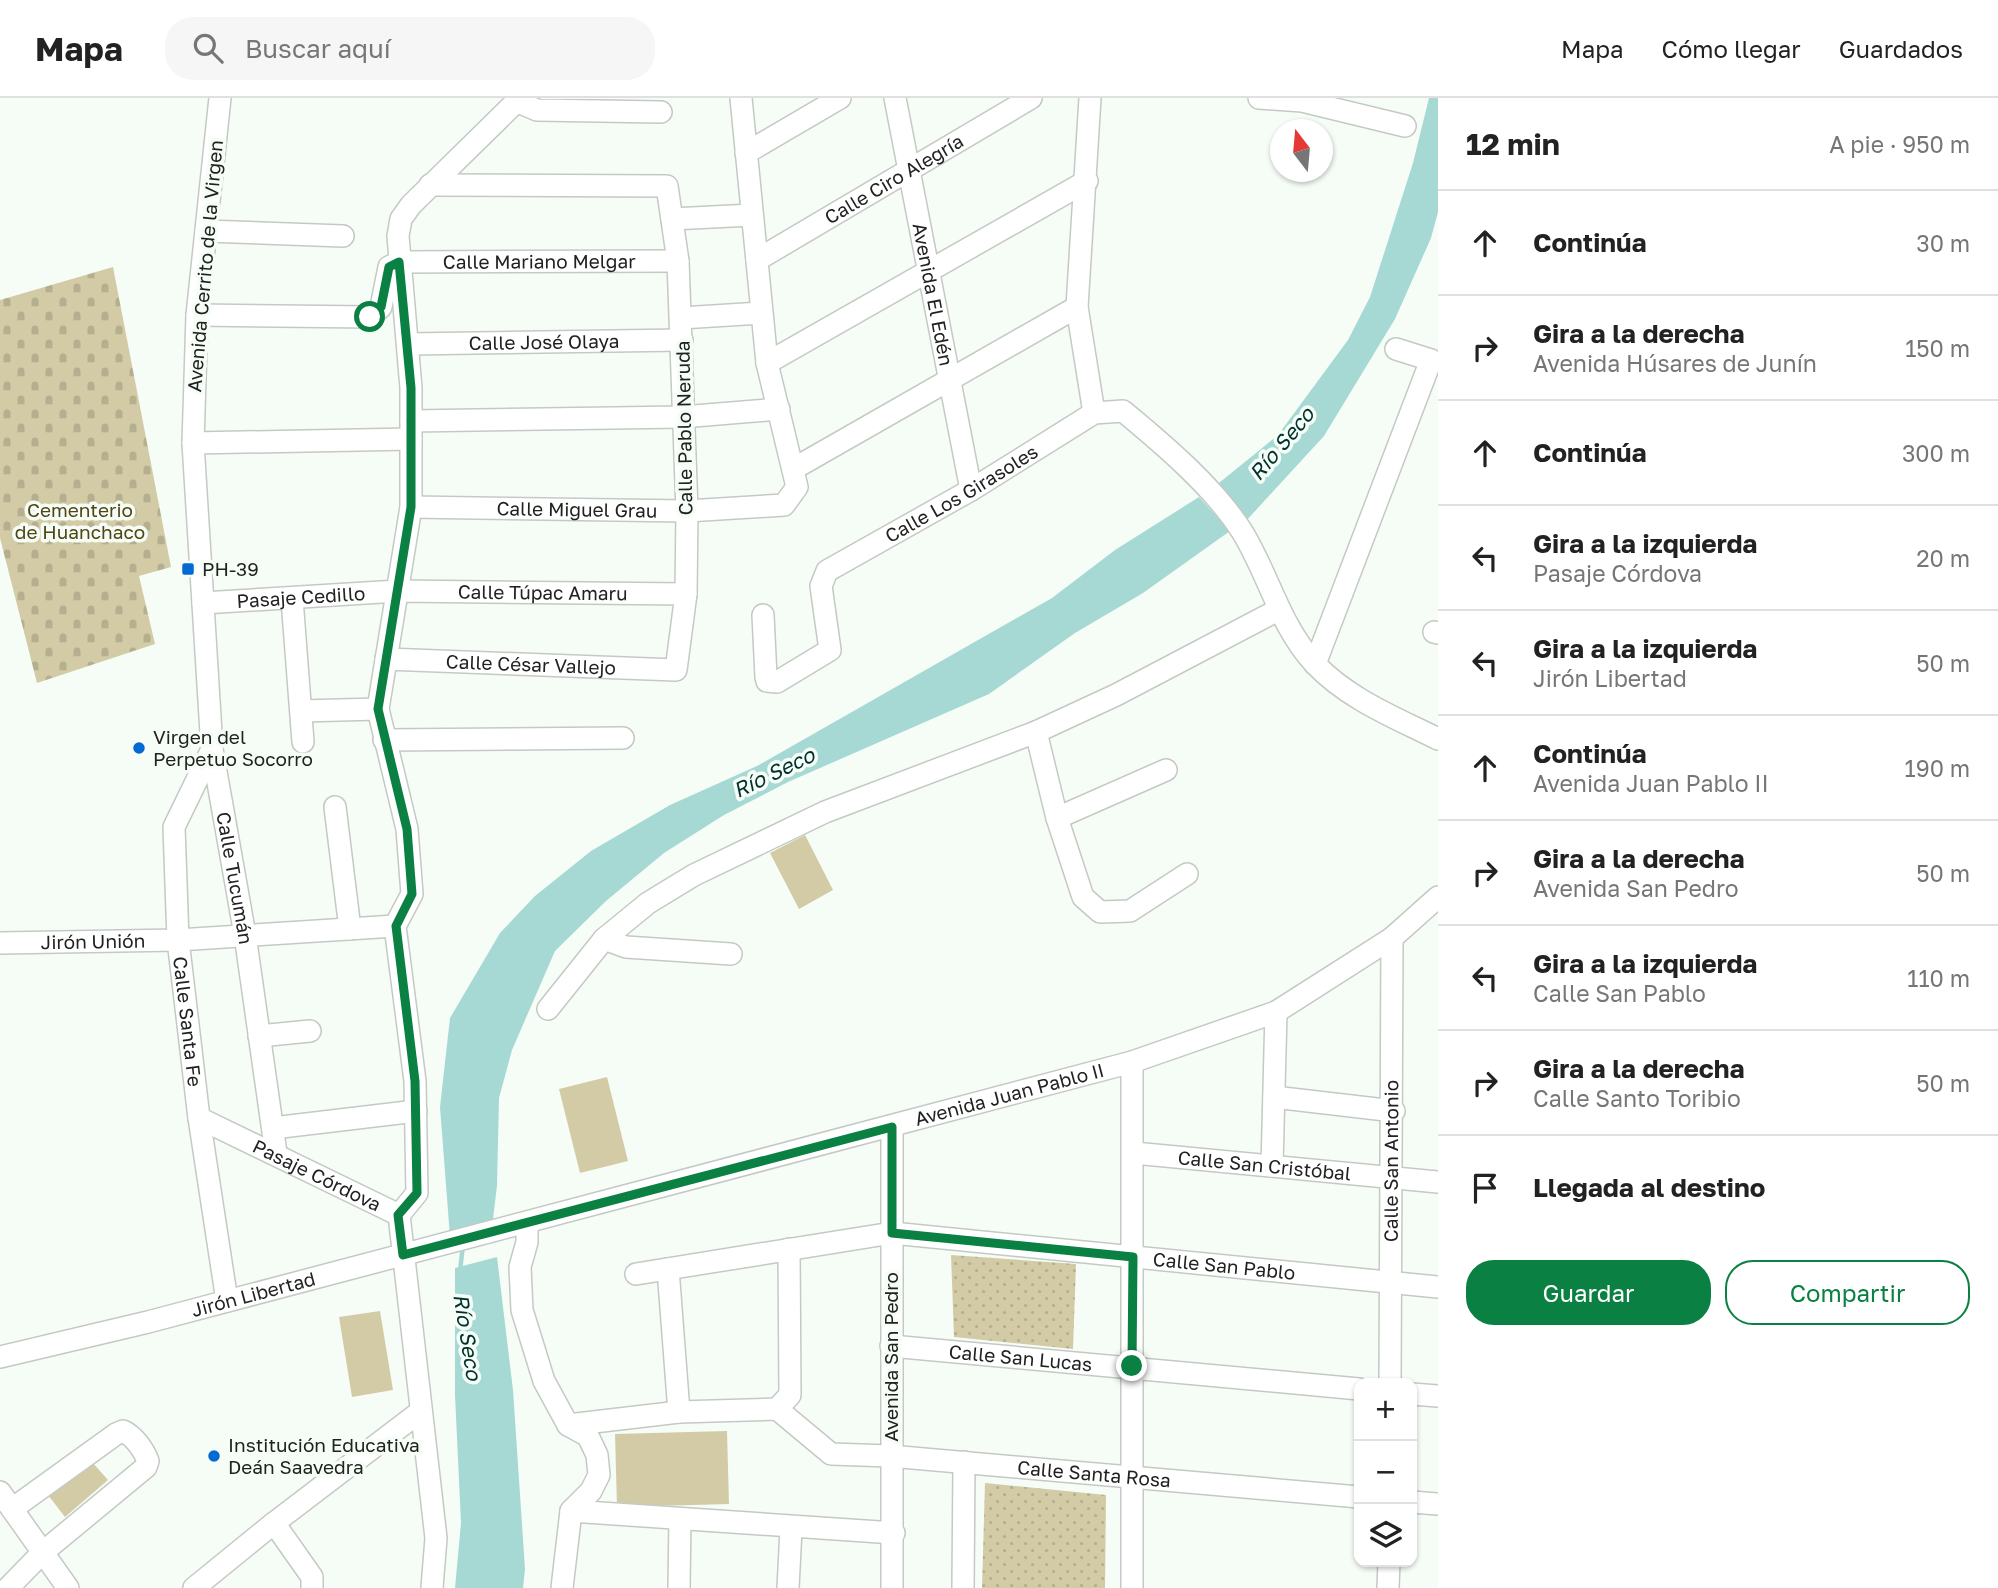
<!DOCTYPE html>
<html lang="es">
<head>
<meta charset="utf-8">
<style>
	:root { --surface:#fff; --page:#f6f6f6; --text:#222; --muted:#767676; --line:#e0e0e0; --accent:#0b8043 }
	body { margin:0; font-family:"Golos Text",sans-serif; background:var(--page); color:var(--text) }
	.controls { position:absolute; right:21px; bottom:21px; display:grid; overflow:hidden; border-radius:14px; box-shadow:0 2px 5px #0004 }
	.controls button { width:63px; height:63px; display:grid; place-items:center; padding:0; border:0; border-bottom:2px solid var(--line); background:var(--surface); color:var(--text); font:35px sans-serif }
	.compass { position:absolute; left:1270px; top:21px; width:63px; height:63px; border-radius:50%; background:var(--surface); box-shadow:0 2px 5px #0004; rotate:344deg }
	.stop { position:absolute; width:21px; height:21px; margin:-16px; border:5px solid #0b8043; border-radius:50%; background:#fff }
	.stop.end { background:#0b8043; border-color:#fff; box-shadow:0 2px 7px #0008 }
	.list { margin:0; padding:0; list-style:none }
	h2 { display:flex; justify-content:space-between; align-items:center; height:91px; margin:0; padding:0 28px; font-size:30px }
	h2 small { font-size:23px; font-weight:400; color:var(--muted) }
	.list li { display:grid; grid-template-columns:46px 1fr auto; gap:21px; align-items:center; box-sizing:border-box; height:105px; padding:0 28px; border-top:2px solid var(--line) }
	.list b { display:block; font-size:26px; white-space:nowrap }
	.list p { margin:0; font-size:23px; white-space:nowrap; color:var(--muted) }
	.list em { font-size:23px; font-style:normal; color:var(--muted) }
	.actions { display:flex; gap:14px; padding:21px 28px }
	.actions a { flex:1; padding:16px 0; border:2px solid var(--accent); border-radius:28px; text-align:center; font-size:24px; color:var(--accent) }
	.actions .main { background:var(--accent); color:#fff }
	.icon { flex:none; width:38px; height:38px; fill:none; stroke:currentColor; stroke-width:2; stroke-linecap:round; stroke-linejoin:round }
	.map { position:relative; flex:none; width:1438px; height:1490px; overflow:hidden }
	header { display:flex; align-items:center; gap:42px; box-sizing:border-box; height:98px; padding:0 35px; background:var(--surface); border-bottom:2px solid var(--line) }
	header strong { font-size:33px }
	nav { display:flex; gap:38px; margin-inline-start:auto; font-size:24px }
	.search { width:490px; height:63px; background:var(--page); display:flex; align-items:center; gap:18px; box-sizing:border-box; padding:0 24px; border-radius:28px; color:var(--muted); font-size:26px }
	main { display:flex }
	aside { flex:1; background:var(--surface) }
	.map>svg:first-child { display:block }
	.grass { fill:url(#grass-dots) }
	.cemetery { fill:url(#cemetery-stones) }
	.garden { fill:#d3cba6 }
	.water { fill:#a6d9d4 }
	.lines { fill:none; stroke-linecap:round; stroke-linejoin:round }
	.stream { stroke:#a6d9d4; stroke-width:4.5 }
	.minor-casing { stroke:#c4cac3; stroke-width:24 }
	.minor { stroke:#fff; stroke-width:21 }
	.route { stroke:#0b8043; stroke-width:9 }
	.poi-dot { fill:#026ad2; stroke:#f6fdf6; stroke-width:2.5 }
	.labels { text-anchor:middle; stroke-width:7; stroke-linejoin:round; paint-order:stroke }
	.street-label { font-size:19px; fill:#202220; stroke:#f6fdf6 }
	.park-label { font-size:19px; fill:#4f4515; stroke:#f6fdf6 }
	.poi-label { font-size:19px; fill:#202220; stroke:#f6fdf6; text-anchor:start }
	.water-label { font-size:21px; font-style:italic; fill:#00312e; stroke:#f6fdf6 }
</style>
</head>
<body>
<header>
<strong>Mapa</strong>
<div class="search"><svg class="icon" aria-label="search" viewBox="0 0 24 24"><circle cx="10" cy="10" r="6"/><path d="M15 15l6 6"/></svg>Buscar aquí</div>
<nav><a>Mapa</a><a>Cómo llegar</a><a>Guardados</a></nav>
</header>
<main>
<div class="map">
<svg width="1438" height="1490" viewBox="0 0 1438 1490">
	<defs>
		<pattern id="grass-dots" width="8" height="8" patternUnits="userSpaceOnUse" patternTransform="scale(1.75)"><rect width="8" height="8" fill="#d3cba6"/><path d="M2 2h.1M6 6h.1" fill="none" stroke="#b5ae8f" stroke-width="1.8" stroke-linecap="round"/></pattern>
		<pattern id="cemetery-stones" width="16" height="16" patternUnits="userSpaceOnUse" patternTransform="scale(1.75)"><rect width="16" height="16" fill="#d3cba6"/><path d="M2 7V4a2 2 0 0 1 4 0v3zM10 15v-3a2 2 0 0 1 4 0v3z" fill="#b5ae8f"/></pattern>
	</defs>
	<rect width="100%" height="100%" fill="#f6fdf6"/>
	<g class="grass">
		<path d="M951,1157l125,9 -3,85 -119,-12z"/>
		<path d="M985,1385l121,12 -1,93h-123z"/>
	</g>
	<path class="cemetery" d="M113,169l58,300 -32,9 16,68 -118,39 -37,-145v-238z"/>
	<g class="garden">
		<path d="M805,737l28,55 -34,19 -29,-56z"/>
		<path d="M607,979l21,84 -48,12 -21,-84z"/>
		<path d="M380,1213l13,79 -41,7 -13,-80z"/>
		<path d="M727,1333l2,73 -112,3 -2,-73z"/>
		<path d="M91,1363l17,19 -43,37 -17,-22z"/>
	</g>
	<g class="water">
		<path d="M1429,0h9v114l-7,26 -36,81 -71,117 -79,86 -31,-35 64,-52 70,-95 22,-43 43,-134z"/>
		<path d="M1199,399l31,34 -87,62 -68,40 -86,61 -201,88 -64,33 -60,38 -58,48 -51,50 -43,99 -13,48 -2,88 -5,41 -42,10 -10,-130 10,-89 50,-85 35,-37 56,-45 79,-46 87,-39 295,-168 63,-48z"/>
		<path d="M497,1159l16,133 12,179 -2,19h-68l6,-65 -6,-128v-127z"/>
	</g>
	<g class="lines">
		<path class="stream" d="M460,1173l3,-26"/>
		<defs>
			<g id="minor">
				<path id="s1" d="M220,0l-23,217 -4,128 19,306 33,186 31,218"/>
				<path id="s2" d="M895,0l76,392"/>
				<path d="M1090,0l-13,209 17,106"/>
				<path d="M1259,0l43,3 103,25"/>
				<path d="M516,3l21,9 124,2"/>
				<path d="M746,55l94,-55"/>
				<path d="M672,121l80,-4"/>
				<path d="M206,133l137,5"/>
				<path id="s3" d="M757,162l274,-162"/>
				<path id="s4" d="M197,217l173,2 11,-10 8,-40 10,-5 279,-1"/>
				<path d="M681,220l80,-5"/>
				<path id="s5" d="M408,246l274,-4"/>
				<path d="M767,265l320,-182"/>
				<path d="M411,323l271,-4 97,-8"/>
				<path d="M193,345l218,-4"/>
				<path d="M795,370l282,-161"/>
				<path id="s6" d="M411,409l276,4 97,-6 13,-18 -30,-124 -26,-265"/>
				<path d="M292,501l11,143"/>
				<path id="s7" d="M203,505l195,-12 288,3"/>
				<path id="s8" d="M763,517l3,62 1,4 10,1 53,-32 -9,-64 6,-15 144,-81 123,-77 29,-2c40,33 92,77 120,122 26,43 37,93 72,131 33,35 81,54 123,75"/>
				<path d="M1434,534l4,1"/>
				<path id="s9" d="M386,561l290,11 10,-76 1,-83 -9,-250 -11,-75 -237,-1"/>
				<path d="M1315,566l116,-304 -35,-11"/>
				<path d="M301,613l77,-2"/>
				<path d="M1036,634l21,86 26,79 17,15 30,-1 57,-37"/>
				<path d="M384,642l239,-2"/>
				<path id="s10" d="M212,651l-38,78 4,113 21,178 28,183"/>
				<path d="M335,709l15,122"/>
				<path d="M1057,720l109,-48"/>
				<path d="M604,841l22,8 105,7"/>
				<path id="s11" d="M0,845l178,-3 217,-14"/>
				<path d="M548,911l56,-70 44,-36 46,-28 131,-63 211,-80 80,-37 162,-85"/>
				<path d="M259,938l51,-5"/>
				<path d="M1132,964v526"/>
				<path d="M1274,999l120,14"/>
				<path id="s12" d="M199,1020l200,97 37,323 -4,50"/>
				<path d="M892,1029v461"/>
				<path d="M273,1030l143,-17"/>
				<path id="s13" d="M1134,1055l304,29"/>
				<path d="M1272,1068l4,-154"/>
				<path d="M399,1117l18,-22 -2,-112 -20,-155 17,-32 -5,-65 -29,-120 33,-202v-119l-13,-152 3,-17 10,-14 109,-107"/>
				<path d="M527,1125v19l-7,25 2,43 22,71 24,44 20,11 9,19 2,20 -8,16 -20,20 -9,77"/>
				<path d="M668,1171l11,143"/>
				<path id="s14" d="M636,1176l256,-41 546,54"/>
				<path id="s15" d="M891,1248l468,43"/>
				<path id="s16" d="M0,1259l148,-35 984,-260 144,-50 116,-74 46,-41"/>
				<path id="s17" d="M1390,1285l2,-445"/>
				<path d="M1412,1296l26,2"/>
				<path d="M777,1311l13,-14 -1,-146"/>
				<path id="s18" d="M568,1327l111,-13 98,-3 54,45 59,2 469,41"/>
				<path d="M0,1394l68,96"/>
				<path d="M1412,1404l26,2"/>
				<path d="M571,1413l323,22"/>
				<path d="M274,1425l38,54v11"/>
				<path d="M8,1490l34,-35 104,-86 2,-6c-4,-11 -14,-25 -25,-30l-7,3 -104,75"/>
				<path d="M194,1490l80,-65 147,-112"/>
				<path d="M679,1490l1,-69"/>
				<path d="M788,1490l3,-59"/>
				<path d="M963,1490l1,-126"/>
				<path d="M1388,1490l1,-26"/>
			</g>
		</defs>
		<use href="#minor" class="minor-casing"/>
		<use href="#minor" class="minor"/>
	</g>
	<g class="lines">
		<path class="route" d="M370,219l11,-10 8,-40 10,-5 12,126v119l-33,202 29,120 5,65 -16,32 19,155 2,112 -19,22 5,40 489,-128v106l241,24 -1,109"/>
	</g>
	<g class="poi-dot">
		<rect x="181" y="464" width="14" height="14" rx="3.5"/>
		<circle cx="139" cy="650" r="7"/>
		<circle cx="214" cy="1358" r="7"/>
	</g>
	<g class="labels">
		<g class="street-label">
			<text dy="7" stroke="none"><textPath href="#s3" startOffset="159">Calle Ciro Alegría</textPath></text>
			<text dy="7" stroke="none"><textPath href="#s4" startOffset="380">Calle Mariano Melgar</textPath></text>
			<text transform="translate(205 168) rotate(-85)" y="7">Avenida Cerrito de la Virgen</text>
			<text dy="7" stroke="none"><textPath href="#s2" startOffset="200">Avenida El Edén</textPath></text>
			<text dy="7" stroke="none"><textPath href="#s5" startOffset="136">Calle José Olaya</textPath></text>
			<text transform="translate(684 330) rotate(-91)" y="7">Calle Pablo Neruda</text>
			<text dy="7" stroke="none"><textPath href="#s8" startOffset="374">Calle Los Girasoles</textPath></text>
			<text dy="7" stroke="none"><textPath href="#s6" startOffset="166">Calle Miguel Grau</textPath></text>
			<text dy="7" stroke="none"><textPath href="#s7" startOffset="340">Calle Túpac Amaru</textPath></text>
			<text dy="7" stroke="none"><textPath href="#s7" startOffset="98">Pasaje Cedillo</textPath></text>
			<text dy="7" stroke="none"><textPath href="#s9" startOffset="145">Calle César Vallejo</textPath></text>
			<text dy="7" stroke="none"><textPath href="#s1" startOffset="784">Calle Tucumán</textPath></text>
			<text dy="7" stroke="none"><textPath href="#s11" startOffset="93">Jirón Unión</textPath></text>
			<text dy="7" stroke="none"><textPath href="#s10" startOffset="282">Calle Santa Fe</textPath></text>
			<text dy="7" stroke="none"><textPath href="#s16" startOffset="1043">Avenida Juan Pablo II</textPath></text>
			<text dy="7" stroke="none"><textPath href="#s17" startOffset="222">Calle San Antonio</textPath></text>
			<text dy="7" stroke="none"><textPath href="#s13" startOffset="131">Calle San Cristóbal</textPath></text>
			<text dy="7" stroke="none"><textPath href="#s12" startOffset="131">Pasaje Córdova</textPath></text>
			<text dy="7" stroke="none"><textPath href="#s14" startOffset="593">Calle San Pablo</textPath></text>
			<text dy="7" stroke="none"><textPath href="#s16" startOffset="261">Jirón Libertad</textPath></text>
			<text transform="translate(891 1259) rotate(-90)" y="7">Avenida San Pedro</text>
			<text dy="7" stroke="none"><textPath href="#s15" startOffset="130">Calle San Lucas</textPath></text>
			<text dy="7" stroke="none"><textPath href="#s18" startOffset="544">Calle Santa Rosa</textPath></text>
		</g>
		<g class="park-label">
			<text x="80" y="419">Cementerio<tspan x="80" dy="22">de Huanchaco</tspan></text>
		</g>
		<g class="poi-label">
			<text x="202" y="478">PH-39</text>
			<text x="153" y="646">Virgen del<tspan x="153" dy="22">Perpetuo Socorro</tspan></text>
			<text x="228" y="1354">Institución Educativa<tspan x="228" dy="22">Deán Saavedra</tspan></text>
		</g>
		<g class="water-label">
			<text transform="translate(1282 346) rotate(-50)" y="7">Río Seco</text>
			<text transform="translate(774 675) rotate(-26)" y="7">Río Seco</text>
			<text transform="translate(467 1239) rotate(81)" y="7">Río Seco</text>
		</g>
	</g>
</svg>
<div class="controls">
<button>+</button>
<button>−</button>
<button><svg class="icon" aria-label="layers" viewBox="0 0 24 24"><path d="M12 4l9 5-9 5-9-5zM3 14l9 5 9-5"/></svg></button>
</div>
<svg class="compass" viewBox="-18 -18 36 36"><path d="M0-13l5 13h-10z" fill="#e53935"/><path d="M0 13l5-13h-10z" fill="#767676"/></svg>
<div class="stop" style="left:370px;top:219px"></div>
<div class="stop end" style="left:1132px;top:1268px"></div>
</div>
<aside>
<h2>12 min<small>A pie · 950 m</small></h2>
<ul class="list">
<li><svg class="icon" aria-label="ahead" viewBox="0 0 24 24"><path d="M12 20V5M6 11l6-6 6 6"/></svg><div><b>Continúa</b></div><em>30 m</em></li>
<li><svg class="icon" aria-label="right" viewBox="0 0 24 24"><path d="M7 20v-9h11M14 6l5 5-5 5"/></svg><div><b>Gira a la derecha</b><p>Avenida Húsares de Junín</p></div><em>150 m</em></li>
<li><svg class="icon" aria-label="ahead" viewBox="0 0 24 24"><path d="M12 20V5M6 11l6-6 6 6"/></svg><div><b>Continúa</b></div><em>300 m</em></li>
<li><svg class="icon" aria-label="left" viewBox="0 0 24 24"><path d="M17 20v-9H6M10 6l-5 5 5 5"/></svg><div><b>Gira a la izquierda</b><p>Pasaje Córdova</p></div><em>20 m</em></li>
<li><svg class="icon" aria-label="left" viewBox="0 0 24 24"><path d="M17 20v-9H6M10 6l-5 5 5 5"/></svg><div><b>Gira a la izquierda</b><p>Jirón Libertad</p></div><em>50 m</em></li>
<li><svg class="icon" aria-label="ahead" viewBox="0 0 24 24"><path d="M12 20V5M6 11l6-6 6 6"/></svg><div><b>Continúa</b><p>Avenida Juan Pablo II</p></div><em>190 m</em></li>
<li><svg class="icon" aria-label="right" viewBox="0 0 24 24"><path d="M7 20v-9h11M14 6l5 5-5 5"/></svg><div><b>Gira a la derecha</b><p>Avenida San Pedro</p></div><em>50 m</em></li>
<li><svg class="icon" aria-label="left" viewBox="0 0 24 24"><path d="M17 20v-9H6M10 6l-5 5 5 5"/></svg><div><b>Gira a la izquierda</b><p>Calle San Pablo</p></div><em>110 m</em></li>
<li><svg class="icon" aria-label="right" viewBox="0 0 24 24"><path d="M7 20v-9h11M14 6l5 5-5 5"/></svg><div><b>Gira a la derecha</b><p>Calle Santo Toribio</p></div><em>50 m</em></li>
<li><svg class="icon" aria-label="arrive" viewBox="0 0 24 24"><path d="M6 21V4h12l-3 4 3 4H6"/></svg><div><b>Llegada al destino</b></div></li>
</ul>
<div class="actions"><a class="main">Guardar</a><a>Compartir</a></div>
</aside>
</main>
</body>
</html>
